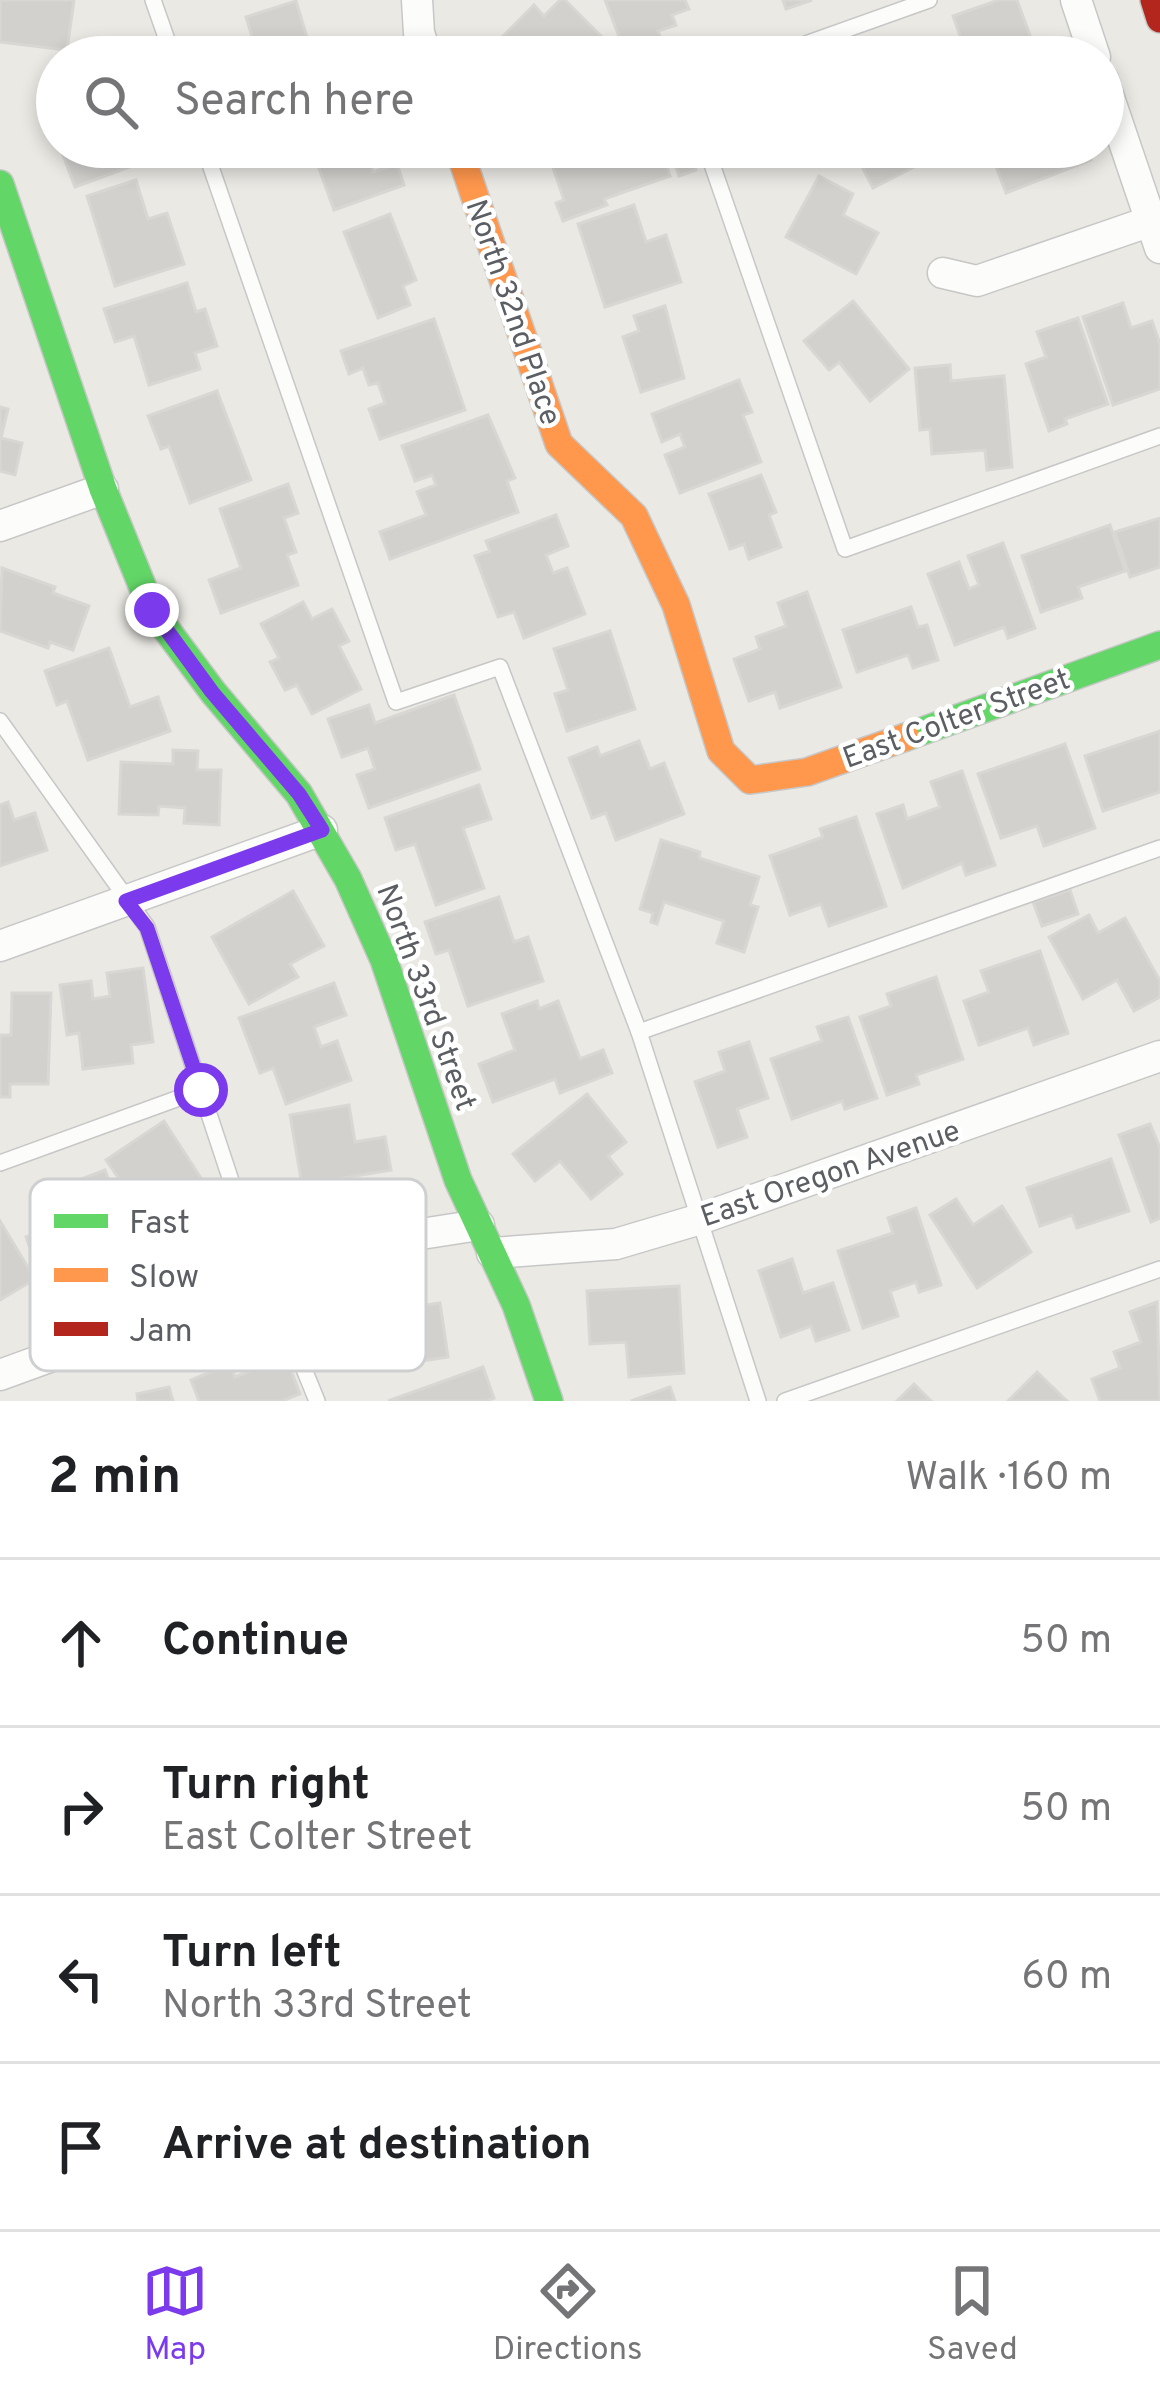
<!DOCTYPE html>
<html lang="en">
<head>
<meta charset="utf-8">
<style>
	:root { --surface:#fff; --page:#f6f6f6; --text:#202124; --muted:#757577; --line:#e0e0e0; --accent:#7c3aed }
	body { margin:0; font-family:Overpass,sans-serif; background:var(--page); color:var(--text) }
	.stop { position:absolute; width:36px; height:36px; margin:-27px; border:9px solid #7c3aed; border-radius:50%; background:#fff }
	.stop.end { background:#7c3aed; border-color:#fff; box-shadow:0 3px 12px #0008 }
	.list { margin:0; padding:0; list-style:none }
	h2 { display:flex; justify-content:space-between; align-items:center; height:156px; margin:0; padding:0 48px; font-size:51px }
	h2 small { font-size:39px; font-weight:400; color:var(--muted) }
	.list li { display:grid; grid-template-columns:78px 1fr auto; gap:36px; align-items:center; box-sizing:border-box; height:168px; padding:0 48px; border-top:3px solid var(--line) }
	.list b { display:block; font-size:45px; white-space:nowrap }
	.list p { margin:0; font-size:39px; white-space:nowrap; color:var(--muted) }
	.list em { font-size:39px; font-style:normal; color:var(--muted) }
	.icon { flex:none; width:66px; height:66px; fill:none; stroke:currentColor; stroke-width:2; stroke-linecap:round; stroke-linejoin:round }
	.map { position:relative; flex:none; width:1160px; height:1401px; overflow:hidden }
	.search { position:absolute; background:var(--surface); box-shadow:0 6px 18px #0003; left:36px; right:36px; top:36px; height:132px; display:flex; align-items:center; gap:30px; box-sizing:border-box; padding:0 42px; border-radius:66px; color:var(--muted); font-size:45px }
	.sheet { height:828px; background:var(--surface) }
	nav { display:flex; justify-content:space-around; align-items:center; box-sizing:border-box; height:168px; border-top:3px solid var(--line); background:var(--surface); font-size:33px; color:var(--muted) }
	nav a { display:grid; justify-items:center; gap:6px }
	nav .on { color:var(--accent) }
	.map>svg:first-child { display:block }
	.building { fill:#d2d1ce; stroke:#d9d7d4; stroke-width:3 }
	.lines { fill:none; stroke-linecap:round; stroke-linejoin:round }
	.lane-casing { stroke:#c7c7c7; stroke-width:18 }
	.street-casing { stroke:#c7c7c7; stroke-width:33 }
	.fast-casing { stroke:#c6c7c6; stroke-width:30 }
	.slow-casing { stroke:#c6c7c6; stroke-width:30 }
	.jam-casing { stroke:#c6c7c6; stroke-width:30 }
	.lane { stroke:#fcfcfb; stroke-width:15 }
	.street { stroke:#fcfcfb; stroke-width:30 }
	.fast { stroke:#63d668; stroke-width:27 }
	.slow { stroke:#ff974d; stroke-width:27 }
	.jam { stroke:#b3261e; stroke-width:27 }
	.route { stroke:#7c3aed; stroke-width:15 }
	.labels { text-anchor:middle; stroke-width:9; stroke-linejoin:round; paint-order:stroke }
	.street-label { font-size:30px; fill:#5b5e62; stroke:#fff }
	.key { fill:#fff; stroke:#cecfd0; stroke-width:3 }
	.key-label { font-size:33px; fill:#5b5e62 }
</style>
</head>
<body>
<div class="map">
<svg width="1160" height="1401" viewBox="0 0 1160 1401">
	<rect width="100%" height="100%" fill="#eae9e4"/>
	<g class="building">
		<path d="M0,0h74l-7,50 -67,-8z"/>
		<path d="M560,0h5l53,53 -4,4h-20l-4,-5 -5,5h-76l-14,-13 39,-39 10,11z"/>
		<path d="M605,0h80l4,9 -17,6 4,10 -18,6 6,15 -37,11z"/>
		<path d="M783,0h29l-26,9z"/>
		<path d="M999,0h18l17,46 -8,3 3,8h-48l-3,-8 -12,4 -13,-37z"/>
		<path d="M296,1l17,56h-55l-12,-40z"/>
		<path d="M57,91v47l-15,-41z"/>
		<path d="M60,147h99l3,8 -87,32z"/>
		<path d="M281,147h83l9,25 24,-8 7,21 -70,25 -22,-61 -27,10z"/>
		<path d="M546,147h76l4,11 34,-11 10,29 -66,23 3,6 -44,16 -7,-18 8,-3z"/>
		<path d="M670,147h19l7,23 -17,6z"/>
		<path d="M852,147h101l-80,41z"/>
		<path d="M1086,147l5,13 -85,33 -17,-45z"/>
		<path d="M819,176l34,18 -10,21 35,18 -22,41 -70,-37z"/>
		<path d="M136,180l12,39 19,-6 17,51 -69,22 -28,-90z"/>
		<path d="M634,205l12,37 20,-7 15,47 -76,25 -27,-83z"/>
		<path d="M390,214l26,66 -13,6 7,19 -32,13 -34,-86z"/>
		<path d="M187,283l9,29 9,-3 12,37 -22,7 5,16 -51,16 -15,-49 -19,6 -11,-33z"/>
		<path d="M853,301l56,68 -39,32 -31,-39 -10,8 -25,-29z"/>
		<path d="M1123,303l8,25 21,-7 8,23v45l-47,16 -30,-88z"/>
		<path d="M665,306l19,72 -43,14 -18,-55 16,-6 -5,-15z"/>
		<path d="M1078,318l30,86 -43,15 2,5 -18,7 -23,-67 20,-7 -9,-25z"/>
		<path d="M434,319l31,91 -85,29 -11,-30 16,-6 -7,-20 -9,2 -6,-17 -14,6 -8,-23z"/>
		<path d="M950,365l1,16 53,-5 8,91 -25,3 -2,-20 -53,4 -2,-25 -10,1 -5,-62z"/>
		<path d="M739,380l13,32 -9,3 18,47 -81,31 -15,-38 20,-8 -5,-13 -18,8 -10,-28z"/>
		<path d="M217,391l34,89 -61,23 -21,-57 -8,3 -13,-33z"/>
		<path d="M0,407l8,2 -7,29 21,5 -7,32 -15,-4z"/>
		<path d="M488,415l27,63 -8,3 11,31 -128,47 -10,-27 46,-17 -9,-23 19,-7 -4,-10 -17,6 -13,-35z"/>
		<path d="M761,475l15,37 -7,3 12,32 -32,12 -5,-15 -14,5 -21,-55z"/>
		<path d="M288,484l10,29 -14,5 12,34 -9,3 11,30 -77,28 -12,-33 32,-12 -21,-59z"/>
		<path d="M556,515l12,31 -22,9 7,18 14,-5 18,46 -61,24 -10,-26 -16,5 -23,-61 15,-5 -4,-10z"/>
		<path d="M1160,518v49l-30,10 -15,-45z"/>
		<path d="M1110,525l15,46 -47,16 4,11 -41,14 -19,-56z"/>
		<path d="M1003,543l32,85 -27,10 -4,-11 -49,18 -27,-71 31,-12 10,27 10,-4 -11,-29z"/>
		<path d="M2,568l53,19 -2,6 36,13 -16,44 -23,-8 -2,6 -48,-17z"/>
		<path d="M807,592l34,95 -61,21 -5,-16 -26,9 -15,-42 26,-10 -4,-12 30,-11 -8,-23z"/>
		<path d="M303,602l9,17 20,-10 17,32 -10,5 22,43 -49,25 -15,-29 -12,5 -15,-28 9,-4 -18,-34z"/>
		<path d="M911,607l7,20 9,-2 11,35 -25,8 -5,-13 -51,17 -14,-42z"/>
		<path d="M610,631l25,78 -68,22 -12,-37 13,-4 -14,-41z"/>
		<path d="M109,648l21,59 28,-10 12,34 -82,29 -21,-59 -10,4 -12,-34z"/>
		<path d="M454,695l26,74 -111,39 -12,-33 18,-6 -7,-21 -26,9 -14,-38 41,-14 6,18z"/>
		<path d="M1160,731v61l-57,19 -18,-55z"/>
		<path d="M639,741l11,28 14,-6 20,51 -68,26 -10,-27 -14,5 -23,-60 28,-11 3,9z"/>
		<path d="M1065,744l30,84 -51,18 -7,-20 -36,12 -23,-64z"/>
		<path d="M173,750l25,1 -1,19h24l-2,55 -35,-2 1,-15 -26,-2 -1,9 -39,-1 2,-52 52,2z"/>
		<path d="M962,771l33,94 -29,10 -4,-12 -59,25 -26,-74 26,-9 4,14 33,-12 -9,-25z"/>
		<path d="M479,785l12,34 -28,9 21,60 -48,17 -21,-61 -19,6 -11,-32z"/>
		<path d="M8,802l6,18 21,-7 12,37 -47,16v-61z"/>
		<path d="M856,817l30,89 -57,20 -8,-22 -31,11 -20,-59 53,-19 -3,-8z"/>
		<path d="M661,840l39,12 -1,6 60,19 -9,28 8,2 -14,45 -27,-9 7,-22 -60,-19 -7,22 -6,-2 2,-9 -13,-4z"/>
		<path d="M1070,890l8,24 -36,12 -9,-24z"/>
		<path d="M293,891l31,55 -34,18 8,13 -49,27 -37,-67z"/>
		<path d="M499,897l15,45 14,-5 15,44 -75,25 -19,-56 -13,4 -11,-32z"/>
		<path d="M1089,915l9,18 27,-15 35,63v16l-26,14 -17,-31 -34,19 -34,-62z"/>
		<path d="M1040,951l28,82 -34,12 -6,-17 -49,17 -15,-44 25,-9 -8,-21z"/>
		<path d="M143,968l10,74 -22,3 2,18 -50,6 -4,-36 -12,2 -7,-50 31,-4 2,18 17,-3 -3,-23z"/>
		<path d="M936,977l27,82 -47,16 3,9 -32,11 -27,-78 31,-11 -4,-12z"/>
		<path d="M334,983l12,32 -32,12 7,20 16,-6 14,39 -65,24 -13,-36 -13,5 -21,-55z"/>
		<path d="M12,993h39l-3,91h-38v13h-10v-62h11z"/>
		<path d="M537,1001l2,8 19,-8 22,58 23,-9 9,23 -52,20 -5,-14 -62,23 -14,-38 36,-14 -13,-36z"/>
		<path d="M848,1017l29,81 -32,11 -3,-8 -50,18 -21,-60 51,-18 -5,-14z"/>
		<path d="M749,1042l19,56 -31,11 10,28 -29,10 -23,-65 30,-11 -6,-19z"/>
		<path d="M587,1094l39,48 -18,14 14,18 -31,25 -31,-38 -25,20 -22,-27z"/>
		<path d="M349,1105l6,37 30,-5 6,33 -89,15 -12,-70z"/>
		<path d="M164,1121l70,108 -32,22 -31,-46 -23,16 -42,-61z"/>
		<path d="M1150,1124l10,24v70l-9,4 -32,-87z"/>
		<path d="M1111,1159l18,52 -52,17 -5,-13 -32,11 -13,-38z"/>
		<path d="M105,1170l33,87 -29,10 -7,-19 -24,8 5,13 -40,15 -17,-47 22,-8 -8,-22 22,-9 -4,-10z"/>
		<path d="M956,1199l17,26 29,-19 29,46 -54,36 -47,-73z"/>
		<path d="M916,1208l25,77 -22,7 -3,-10 -26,9 8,25 -35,12 -25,-77 55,-18 -5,-15z"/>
		<path d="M0,1221l35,58 -35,21z"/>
		<path d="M792,1259l11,34 30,-10 16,47 -33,11 -5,-15 -30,11 -22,-66z"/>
		<path d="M679,1286l5,87 -55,4 -3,-35 -36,2 -3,-53z"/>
		<path d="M1157,1302l3,99h-60l-8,-22 28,-11 -6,-16 27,-10 -11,-30z"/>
		<path d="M440,1303l8,54 -77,12 -1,-6 -18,2 -2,-16 -26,3 -5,-31z"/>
		<path d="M286,1357l14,37 -18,7h-83l-8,-21 39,-16 5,13z"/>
		<path d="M483,1367l11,31 -8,3h-98z"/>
		<path d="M1037,1372l30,29h-59z"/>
		<path d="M914,1384l17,17h-34z"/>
		<path d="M169,1387l4,14h-35l-1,-7z"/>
		<path d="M670,1387l5,14h-44z"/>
	</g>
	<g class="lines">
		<defs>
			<g id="lane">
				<path d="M153,0l20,57"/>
				<path d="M769,57l160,-57"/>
				<path d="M204,147l192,555 104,-35 139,365 119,369"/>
				<path d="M706,147l139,402 315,-113"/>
				<path d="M0,721l147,206 99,299 71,175"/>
				<path d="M639,1032l521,-184"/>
				<path d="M0,1163l201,-73"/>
				<path d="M785,1401l375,-132"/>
			</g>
			<g id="street">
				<path d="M417,0l2,33 8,24"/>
				<path d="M1076,0l19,57"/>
				<path d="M1103,80l57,168"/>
				<path d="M943,273l34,8 174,-60"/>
				<path d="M0,526l103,-37"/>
				<path d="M0,946l322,-116"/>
				<path d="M492,1253l124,-9 81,-24 463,-164"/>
				<path d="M0,1375l363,-132 116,-18"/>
			</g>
			<g id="fast">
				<path d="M0,184l103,305 49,121 61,82 86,102 49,85 36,81 74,220 58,125 33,96"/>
				<path d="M906,737l254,-92"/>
			</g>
			<path id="slow" d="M458,147l101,297 75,72 42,89 45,146 29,29 57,-8 99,-35"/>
			<path id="jam" d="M1154,0l6,19"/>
		</defs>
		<use href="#lane" class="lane-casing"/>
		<use href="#street" class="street-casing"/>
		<use href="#fast" class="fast-casing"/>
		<use href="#slow" class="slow-casing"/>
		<use href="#jam" class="jam-casing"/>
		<use href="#lane" class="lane"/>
		<use href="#street" class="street"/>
		<use href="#fast" class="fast"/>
		<use href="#slow" class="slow"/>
		<use href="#jam" class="jam"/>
	</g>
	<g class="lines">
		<path class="route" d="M152,610l60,82 87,102 23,36 -196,71 21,27 54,162"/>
	</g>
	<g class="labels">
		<g class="street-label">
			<text transform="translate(514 312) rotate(71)" y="10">North 32nd Place</text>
			<text transform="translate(956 718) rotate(-20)" y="10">East Colter Street</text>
			<text transform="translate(427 997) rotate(70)" y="10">North 33rd Street</text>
			<text transform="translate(830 1173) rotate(-19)" y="10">East Oregon Avenue</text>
		</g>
	</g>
	<rect x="30" y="1179" width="396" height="192" rx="18" class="key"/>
	<rect x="54" y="1214" width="54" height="14" fill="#63d668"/>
	<rect x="54" y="1268" width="54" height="14" fill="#ff974d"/>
	<rect x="54" y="1322" width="54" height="14" fill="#b3261e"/>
	<g class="key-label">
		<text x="129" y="1233">Fast</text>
		<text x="129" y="1287">Slow</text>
		<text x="129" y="1341">Jam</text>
	</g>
</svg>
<div class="stop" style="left:201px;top:1090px"></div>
<div class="stop end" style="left:152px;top:610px"></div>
<div class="search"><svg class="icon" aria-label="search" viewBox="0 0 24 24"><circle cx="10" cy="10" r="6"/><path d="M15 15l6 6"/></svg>Search here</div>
</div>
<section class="sheet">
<h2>2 min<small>Walk · 160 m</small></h2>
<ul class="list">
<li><svg class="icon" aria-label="ahead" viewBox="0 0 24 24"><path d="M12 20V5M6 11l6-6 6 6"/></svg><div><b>Continue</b></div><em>50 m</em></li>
<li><svg class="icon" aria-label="right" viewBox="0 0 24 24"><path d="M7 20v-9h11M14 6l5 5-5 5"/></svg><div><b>Turn right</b><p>East Colter Street</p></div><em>50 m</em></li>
<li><svg class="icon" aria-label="left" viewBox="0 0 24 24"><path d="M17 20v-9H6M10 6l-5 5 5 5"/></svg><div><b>Turn left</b><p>North 33rd Street</p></div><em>60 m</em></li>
<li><svg class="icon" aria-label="arrive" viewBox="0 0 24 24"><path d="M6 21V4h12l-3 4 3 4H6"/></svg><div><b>Arrive at destination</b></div></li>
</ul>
</section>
<nav>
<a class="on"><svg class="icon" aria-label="map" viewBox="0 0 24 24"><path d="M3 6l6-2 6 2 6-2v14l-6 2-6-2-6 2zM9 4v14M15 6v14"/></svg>Map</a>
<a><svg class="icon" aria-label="directions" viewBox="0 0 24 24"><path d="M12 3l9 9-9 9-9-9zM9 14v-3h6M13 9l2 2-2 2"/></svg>Directions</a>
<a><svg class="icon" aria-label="saved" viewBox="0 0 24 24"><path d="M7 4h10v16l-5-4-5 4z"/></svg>Saved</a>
</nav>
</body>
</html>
